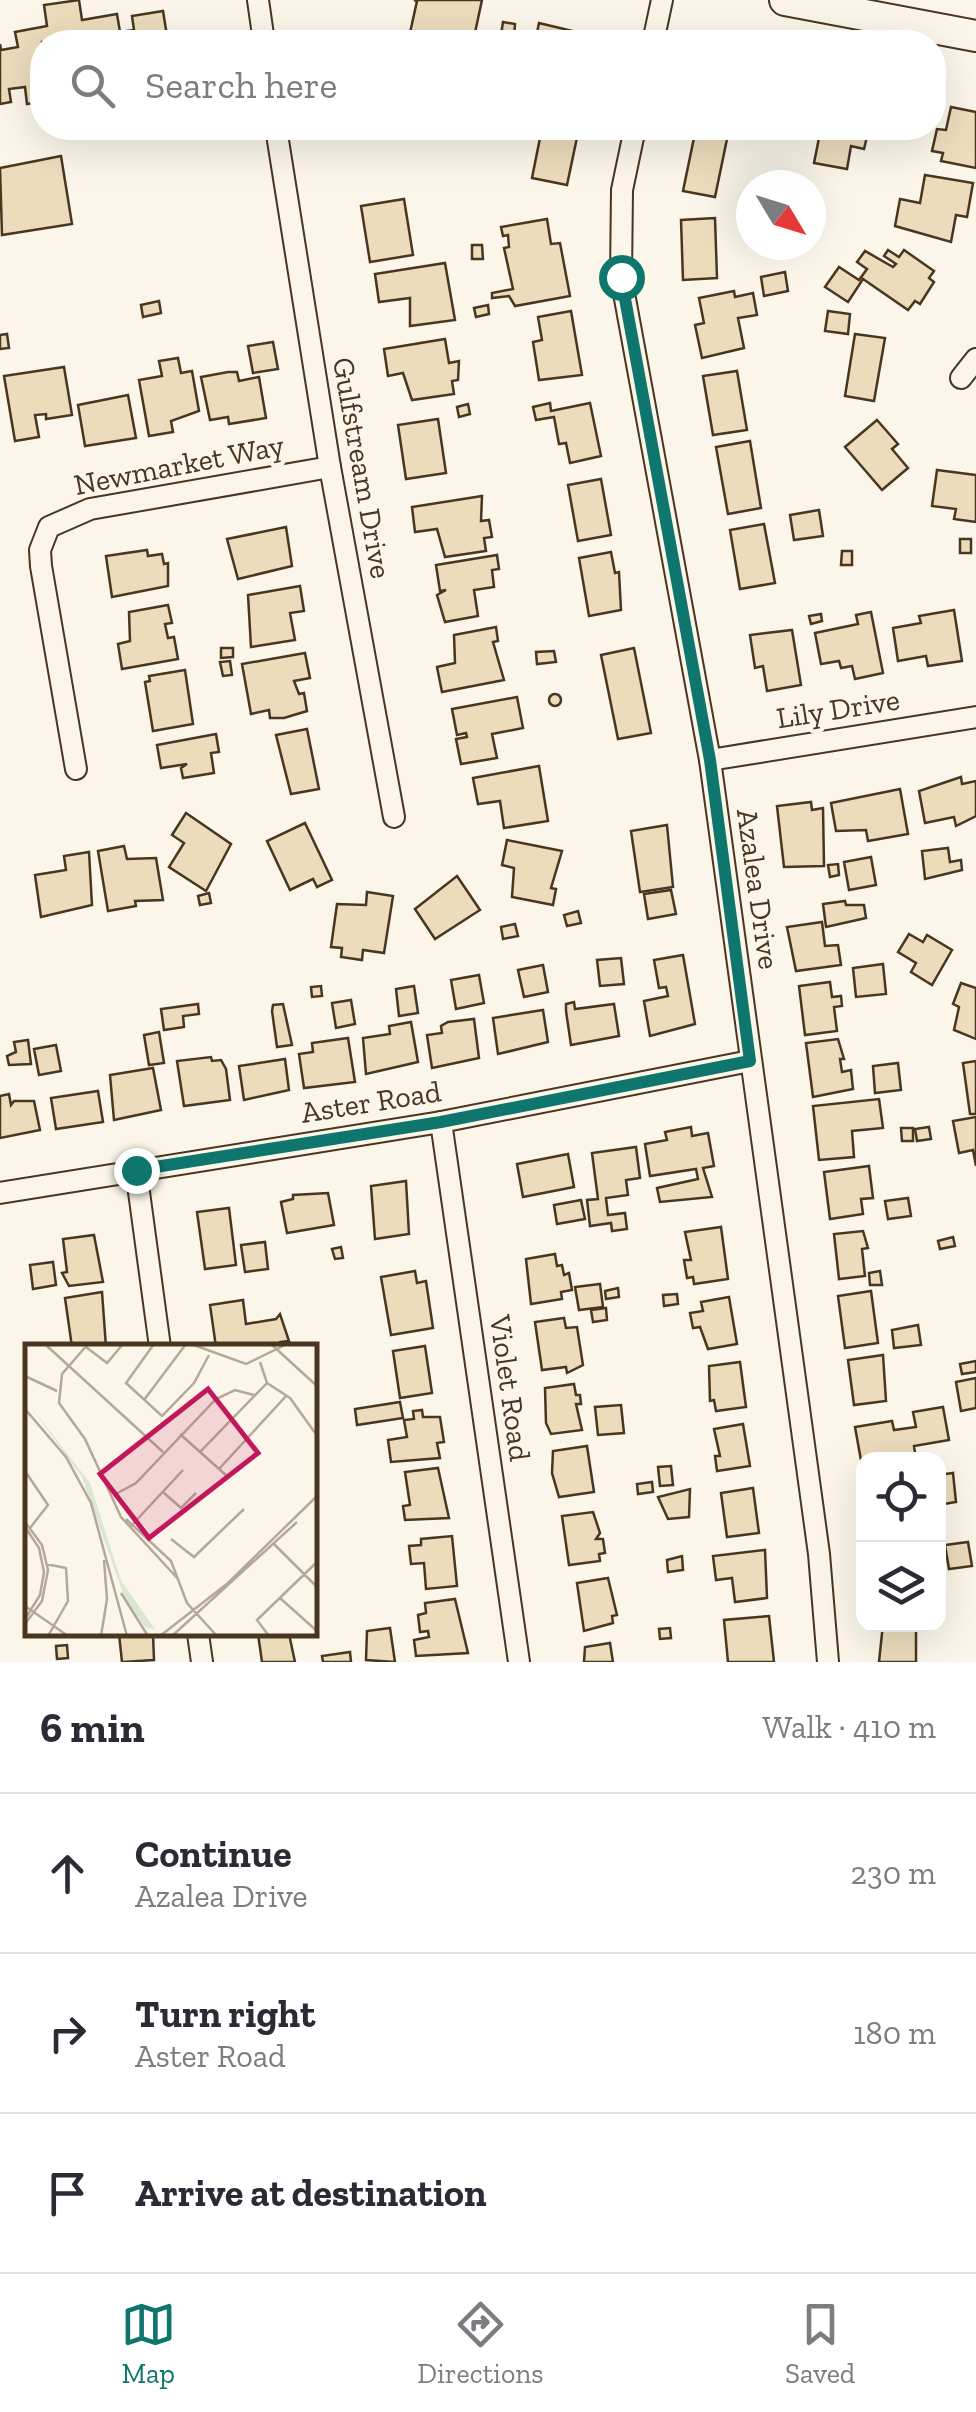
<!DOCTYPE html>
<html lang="en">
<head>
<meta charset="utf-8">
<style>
	:root { --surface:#fff; --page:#f2f2f3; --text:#2b2b33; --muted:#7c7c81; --line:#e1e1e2; --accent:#0f766e }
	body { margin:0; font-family:"Zilla Slab",serif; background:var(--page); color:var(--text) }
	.controls { position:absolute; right:30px; bottom:30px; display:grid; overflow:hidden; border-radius:20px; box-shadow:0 10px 40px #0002 }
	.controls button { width:90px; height:90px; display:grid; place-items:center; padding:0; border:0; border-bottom:2px solid var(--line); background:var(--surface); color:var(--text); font:50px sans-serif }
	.compass { position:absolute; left:736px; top:170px; width:90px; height:90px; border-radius:50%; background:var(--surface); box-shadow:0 10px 40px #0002; rotate:128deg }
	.stop { position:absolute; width:30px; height:30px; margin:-22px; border:8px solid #0f766e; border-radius:50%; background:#fff }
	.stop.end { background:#0f766e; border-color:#fff; box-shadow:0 2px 10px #0008 }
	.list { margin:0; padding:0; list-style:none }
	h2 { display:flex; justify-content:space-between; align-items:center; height:130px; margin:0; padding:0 40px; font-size:42px }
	h2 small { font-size:32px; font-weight:400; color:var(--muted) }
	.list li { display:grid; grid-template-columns:65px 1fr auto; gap:30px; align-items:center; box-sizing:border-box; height:160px; padding:0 40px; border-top:2px solid var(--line) }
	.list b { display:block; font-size:38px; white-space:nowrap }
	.list p { margin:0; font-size:32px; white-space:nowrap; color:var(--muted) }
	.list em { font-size:32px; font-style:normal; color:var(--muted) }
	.icon { flex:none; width:55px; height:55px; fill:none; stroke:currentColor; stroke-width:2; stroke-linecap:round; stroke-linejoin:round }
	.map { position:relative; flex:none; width:976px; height:1662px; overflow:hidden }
	.search { position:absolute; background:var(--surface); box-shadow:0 10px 40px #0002; left:30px; right:30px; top:30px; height:110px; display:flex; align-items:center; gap:25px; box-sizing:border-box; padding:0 35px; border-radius:40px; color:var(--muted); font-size:38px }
	.sheet { height:610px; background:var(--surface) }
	nav { display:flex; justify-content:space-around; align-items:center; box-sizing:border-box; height:140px; border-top:2px solid var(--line); background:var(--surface); font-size:28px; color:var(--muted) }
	nav a { display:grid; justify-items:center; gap:5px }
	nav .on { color:var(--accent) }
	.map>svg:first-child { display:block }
	.building { fill:#ecdcbc; stroke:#4a3520; stroke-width:2.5 }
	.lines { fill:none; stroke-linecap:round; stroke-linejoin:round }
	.street-casing { stroke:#4a3520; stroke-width:24 }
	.secondary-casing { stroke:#4a3520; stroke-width:34 }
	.street { stroke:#fbf6e9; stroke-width:20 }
	.secondary { stroke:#fbf6e9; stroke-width:30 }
	.route { stroke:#0f766e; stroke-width:12 }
	.labels { text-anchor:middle; stroke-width:8; stroke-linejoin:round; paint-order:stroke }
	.street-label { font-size:30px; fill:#4a3520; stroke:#fbf6e9 }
	.inset-road { fill:none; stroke:#b4a999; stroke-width:2.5 }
	.view { fill:#c2185b; fill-opacity:0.15; stroke:#c2185b; stroke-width:5 }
	.inset-edge { fill:none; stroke:#4a3520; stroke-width:5 }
</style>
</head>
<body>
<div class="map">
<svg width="976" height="1662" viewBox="0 0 976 1662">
	<rect width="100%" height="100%" fill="#fbf6e9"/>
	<g class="building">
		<path d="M79,0l3,20 35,-6 3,18 14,-2 -2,-14 31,-5 5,31h-126v60l-15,2 -2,-17 -16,2 2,13 -11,2v-60l1,6 17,-3 -3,-15 32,-6 -3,-21z"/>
		<path d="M414,0h68l-9,42h-65l9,-41z"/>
		<path d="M503,22l12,2 -1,13 -13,-2z"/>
		<path d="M539,23l54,13 -1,6h-57z"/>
		<path d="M951,107l25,5v56l-35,-7 2,-8 -11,-2 5,-22 9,1z"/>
		<path d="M542,128h37l-12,57 -35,-7z"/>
		<path d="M821,128h48l-5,21 -13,-3 -4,23 -33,-6z"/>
		<path d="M695,133l32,6 -12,58 -32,-6z"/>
		<path d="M61,156l11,68 -70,11 -2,-67z"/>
		<path d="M925,175l48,8 -6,34 -11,-2 -5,27 -56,-16 5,-27 20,4z"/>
		<path d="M404,199l9,56 -43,7 -9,-56z"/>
		<path d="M715,218l2,60 -34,2 -2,-60z"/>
		<path d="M547,219l4,25 9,-1 10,53 -55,10 -6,-10 -17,2v-5l21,-4 -9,-41 5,-1 -1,-12 -5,1 -2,-9z"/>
		<path d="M472,245h10l1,14h-11z"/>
		<path d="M888,250l11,7 5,-7 30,21 -5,7 5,4 -14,22 -5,-3 -7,9 -45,-31 -15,23 -23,-15 14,-20 20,13 8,-11 -10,-7 8,-11 28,16 3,-3 -12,-8z"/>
		<path d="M445,263l10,57 -45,6v-28l-31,4 -4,-28z"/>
		<path d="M785,272l3,19 -24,5 -3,-19z"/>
		<path d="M734,291l1,6 18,-4 4,22 -19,3 6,30 -42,10 -7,-33 9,-2 -5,-25z"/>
		<path d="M159,301l2,12 -18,4 -2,-12z"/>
		<path d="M488,305l1,9 -13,3 -2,-9z"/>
		<path d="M571,311l11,64 -43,5 -6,-38 9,-2 -4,-23z"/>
		<path d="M828,311l22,3 -2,20 -23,-3z"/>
		<path d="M7,334l2,14 -9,1v-14z"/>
		<path d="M855,334l30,4 -11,63 -29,-5z"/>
		<path d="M445,339l4,24 10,-2 -1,19 -6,1 2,13 -42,6 -9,-27 -15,3 -4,-27z"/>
		<path d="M273,342l5,27 -25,4 -5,-27z"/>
		<path d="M178,358l3,15 11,-2 7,40 -28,10 2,11 -24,4 -10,-56 23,-4 -3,-15z"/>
		<path d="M64,367l8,48 -26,4v-5l-11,1 4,22 -24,4 -11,-65z"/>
		<path d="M737,371l10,59 -34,5 -10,-59z"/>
		<path d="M228,372h9l2,9 20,-4 7,41 -37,6 -1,-7 -18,3 -9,-43z"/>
		<path d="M128,395l8,43 -51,8 -7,-41z"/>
		<path d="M550,403l1,8 39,-8 11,53 -31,7 -4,-20 -7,1 -5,-27 -18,3 -3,-13z"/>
		<path d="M468,404l2,10 -11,3 -2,-10z"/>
		<path d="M438,419l8,54 -40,6 -8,-54z"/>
		<path d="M877,420l21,24 -6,5 16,19 -26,22 -37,-43z"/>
		<path d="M750,441l11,67 -33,6 -12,-67z"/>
		<path d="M937,470l39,5v47l-22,-3 2,-10 -24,-3z"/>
		<path d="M601,479l10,56 -33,6 -10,-56z"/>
		<path d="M482,496l-1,25 8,-1 3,17 -8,1 2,13 -41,6 -8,-28 -22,3 -3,-25z"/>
		<path d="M819,510l4,26 -29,4 -4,-25z"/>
		<path d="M764,524l11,59 -35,6 -10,-59z"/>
		<path d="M286,527l6,39 -54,13 -11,-40z"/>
		<rect x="960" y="539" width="11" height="14"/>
		<path d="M147,550l1,6 14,-2 2,10 4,-1v23l-56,11 -6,-41z"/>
		<path d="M842,551h10v14h-11z"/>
		<path d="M611,552l4,21 4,-1 2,38 -32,6 -10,-58z"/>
		<path d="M497,555l2,14 -7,1 2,17 -20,3 4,26 -33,6 -8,-27 9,-5 -6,1 -4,-26z"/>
		<path d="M300,586l4,25 -14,2 5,27 -44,7 -3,-52z"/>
		<path d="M168,605l4,18 -7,1 3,14 6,-1 4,22 -56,10 -4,-25 12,-3 -1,-29z"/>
		<path d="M954,610l8,51 -34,5 -2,-10 -28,5 -5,-33 28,-5 -2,-7z"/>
		<path d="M871,612l12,61 -28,6 -3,-13 -11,2 -2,-7 -18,3 -6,-31 43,-9 -2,-9z"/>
		<path d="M821,614l1,7 -11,3 -2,-8z"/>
		<path d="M496,627l2,14 -5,1 11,38 -62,12 -5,-25 18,-4 -1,-28z"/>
		<path d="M792,630l9,55 -34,6 -4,-25 -8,2 -5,-33z"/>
		<path d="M221,648h12v9l-12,1z"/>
		<path d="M634,648l17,85 -33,6 -17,-84z"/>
		<path d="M554,651l2,11 -19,2 -1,-12z"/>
		<path d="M305,653l5,25 -16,3 5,13 5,-1 3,18 -23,7h-14l-1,-8 -18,4 -9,-50z"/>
		<path d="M230,661l2,14 -9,1 -3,-14z"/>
		<path d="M185,670l8,54 -40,7 -8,-49 5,-1 -1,-5z"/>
		<circle cx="555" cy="700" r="6"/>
		<path d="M517,697l6,31 -31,6 5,24 -36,6 -5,-25 11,-2 -1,-4 -9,2 -5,-26z"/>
		<path d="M307,729l12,60 -28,5 -15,-59z"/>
		<path d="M216,734l3,18 -8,1 3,20 -31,5 -2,-10 6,-4 -26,4 -4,-23z"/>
		<path d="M539,766l9,55 -44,7 -4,-27 -22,3 -5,-26z"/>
		<path d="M961,777l1,7 14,-3v35l-20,10 -2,-9 -29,6 -6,-32z"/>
		<path d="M900,789l8,45 -40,7 -2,-11 -30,1 -5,-28z"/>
		<path d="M811,802l1,8 11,-2 1,58 -40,1 -7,-61z"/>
		<path d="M186,813l45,31 -25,47 -37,-24 15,-24 -12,-8z"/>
		<path d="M305,823l27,57 -15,7 -4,-8 -23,11 -23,-49z"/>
		<path d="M667,825l6,62 -33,5 -9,-61z"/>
		<path d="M507,840l55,11 -11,37 5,1 -3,16 -41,-8 2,-29 -12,-3z"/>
		<path d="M124,846l3,13 29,-1 7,42 -28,1 1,5 -28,5 -10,-60z"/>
		<path d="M948,848l2,14 11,-2 1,10 -37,9 -3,-28z"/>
		<path d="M89,852l3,53 -51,12 -6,-42 31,-5 -2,-14z"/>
		<path d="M871,857l5,28 -27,5 -5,-28z"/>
		<path d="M838,864l1,11 -9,2 -2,-12z"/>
		<path d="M457,876l23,34 -45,29 -20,-30z"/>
		<path d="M671,890l5,24 -28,5 -4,-25z"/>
		<path d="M367,892l26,4 -9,57 -21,-3 -1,10 -21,-3 1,-9 -11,-1 6,-43 29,1z"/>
		<path d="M209,893l2,10 -11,2 -2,-9z"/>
		<path d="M845,901l1,4h18l2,13 -40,9 -3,-23z"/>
		<path d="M578,911l3,12 -14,3 -3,-11z"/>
		<path d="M822,922l3,24 13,-1 3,20 -45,6 -9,-44z"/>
		<path d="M515,924l3,12 -15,3 -2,-12z"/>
		<path d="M909,934l14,8 4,-7 25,15 -20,35 -21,-13 5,-9 -18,-11z"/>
		<path d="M683,955l12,69 -45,12 -6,-35 24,-5 -2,-9 -7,1 -5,-28z"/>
		<path d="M621,958l3,26 -24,2 -3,-26z"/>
		<path d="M883,964l3,30 -30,3 -3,-29z"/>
		<path d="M543,965l5,27 -24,5 -6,-27z"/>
		<path d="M479,975l5,28 -28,6 -5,-29z"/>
		<path d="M830,982l2,15 9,-1 1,10 -8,1 3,24 -32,4 -6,-49z"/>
		<path d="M961,983l15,5v51l-22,-9 5,-23 -6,-3z"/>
		<path d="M321,986l1,10 -10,1 -1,-10z"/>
		<path d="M414,986l4,27 -19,3 -3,-27z"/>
		<path d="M351,1000l4,24 -19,4 -4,-25z"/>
		<path d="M574,1002l1,7 39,-5 5,32 -48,9 -5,-34v-7z"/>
		<path d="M198,1004l1,10 -16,2 1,11 -20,3 -3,-21z"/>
		<path d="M283,1004l9,41 -15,2 -5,-36 1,-6z"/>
		<path d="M543,1010l5,32 -50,12 -5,-36z"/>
		<path d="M474,1019l5,39 -47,10 -5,-33 15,-2 -1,-7 7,-4z"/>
		<path d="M411,1022l7,40 -52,12 -3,-36 27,-4 -1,-8z"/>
		<path d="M159,1032l5,31 -15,2 -5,-30z"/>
		<path d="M348,1038l7,44 -51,6 -5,-34 14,-2 -1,-9z"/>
		<path d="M838,1039l6,20h-4l2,13 9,-2 2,19 -40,8 -7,-54z"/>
		<path d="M28,1040l3,24 -22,1 -2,-9 9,-4 -2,-10z"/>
		<path d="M56,1045l5,26 -22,4 -5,-26z"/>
		<path d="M211,1057l1,4 9,-1 5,9 4,31 -46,6 -7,-45z"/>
		<path d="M285,1059l4,31 -45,10 -5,-34z"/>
		<path d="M976,1061v53h-6l-7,-51z"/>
		<path d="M898,1063l3,27 -26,3 -2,-27z"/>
		<path d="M153,1068l8,42 -47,10 -4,-45z"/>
		<path d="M98,1091l5,31 -47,7 -5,-31z"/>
		<path d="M9,1094l2,11 3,-4h20l6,29 -40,8v-42z"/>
		<path d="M879,1099l4,29 -31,3 2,26 -35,3 -6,-54z"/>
		<path d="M976,1117v49l-3,-16 -14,3 -6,-32z"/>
		<path d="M691,1127l1,9 16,-3 6,33 -11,2 9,29 -52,5 -3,-14 41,-9 -2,-10 -46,7 -5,-32 22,-4 -2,-8z"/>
		<path d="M929,1127l2,12 -14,2 -2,-12z"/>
		<path d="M901,1128h12v13h-11z"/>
		<path d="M636,1147l4,31 -14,2 2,15 -22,3 2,17 17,-2 2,16 -15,2 -1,-8 -21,3 -3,-26 11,-1 -6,-46z"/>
		<path d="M568,1154l6,33 -51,10 -6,-33z"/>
		<path d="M869,1166l4,32 -12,1 2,15 -33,5 -6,-47z"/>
		<path d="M406,1181l3,53 -34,5 -4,-53z"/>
		<path d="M328,1193l6,32 -47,8 -6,-31 12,-3v-4z"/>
		<path d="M908,1198l3,18 -23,3 -3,-18z"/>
		<path d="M581,1200l4,19 -28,5 -3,-19z"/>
		<path d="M229,1208l7,57 -31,4 -8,-57z"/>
		<path d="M721,1227l7,52 -34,5 -1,-7 -6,1 -3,-18h7l-6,-28z"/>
		<path d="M863,1231l5,17 -6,1 3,27 -26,3 -5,-45z"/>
		<path d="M94,1235l9,47 -34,4 -7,-13 5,-1 -4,-33z"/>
		<path d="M953,1237l2,9 -15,3 -2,-8z"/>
		<path d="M265,1242l3,27 -23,3 -4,-27z"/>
		<path d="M341,1247l2,11 -8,1 -3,-10z"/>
		<path d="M555,1254l2,12 5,-1 2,10 5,-2 3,17 -11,2 1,7 -31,5 -5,-45z"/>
		<path d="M53,1262l3,23 -23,4 -3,-24z"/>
		<path d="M415,1271l2,12 9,-2 7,47 -42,7 -10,-58z"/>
		<path d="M880,1271l2,14h-12l-1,-12z"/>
		<path d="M600,1284l3,23 -24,3 -4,-23z"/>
		<path d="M618,1288l1,9 -13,2 -1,-8z"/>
		<path d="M871,1291l7,52 -33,5 -7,-52z"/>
		<path d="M102,1292l4,55h-34l-7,-49z"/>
		<path d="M677,1294l1,10 -14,2 -1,-11z"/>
		<path d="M729,1297l8,47 -29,5 -8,-22 -7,1 -3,-15 13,-2 -2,-9z"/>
		<path d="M243,1300l3,24 30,-5 4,-5 9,27 -9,1v5h-64l-6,-42z"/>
		<path d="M606,1308l1,12 -14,2 -2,-12z"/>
		<path d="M564,1318l2,10 11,-1 6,38 -16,8 -1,-6 -24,3 -7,-48z"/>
		<path d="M918,1325l3,20 -27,3 -2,-18z"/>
		<path d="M425,1346l7,47 -32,5 -7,-47z"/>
		<path d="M883,1355l3,46 -32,4 -6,-45z"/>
		<path d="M976,1361v11l-14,2 -2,-10z"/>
		<path d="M740,1362l6,45 -30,4 -2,-11 -4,1 -1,-35z"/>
		<path d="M976,1378v30l-15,3 -5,-29z"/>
		<path d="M574,1384l2,11h4l1,9h-5l6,26 -31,4 -5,-11 -1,-35z"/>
		<path d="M400,1402l3,16 -46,7 -2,-16z"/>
		<path d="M621,1405l3,28 -26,2 -3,-28z"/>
		<path d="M943,1407l6,33 -35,6 2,14h-52v17l-9,-50 37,-6 2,9 22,-3 -3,-15z"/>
		<path d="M422,1410l1,7h17l4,25 -7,1 3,15 -49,4 -3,-22 19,-3 -3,-17 10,-1 -1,-8z"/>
		<path d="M743,1424l7,42 -33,5 -2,-15h5l-6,-27z"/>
		<path d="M587,1446l7,46 -35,5 -7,-24 1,-22z"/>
		<path d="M671,1466l2,19 -13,1 -2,-19z"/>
		<path d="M438,1468l11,50 -44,2 -2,-14 7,-1 -5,-33z"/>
		<path d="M953,1473l3,29 -18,3v-30z"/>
		<path d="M652,1482l1,10 -15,2 -1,-10z"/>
		<path d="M753,1488l6,45 -32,4 -6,-44z"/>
		<path d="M690,1489l-1,28 -21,2 -10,-22z"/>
		<path d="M593,1512l7,21 -4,6h7l2,14 -6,1 1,7 -31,4 -7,-49z"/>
		<path d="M452,1536l5,50 -31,3 -2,-26 -13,1 -2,-18 12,-1v-6z"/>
		<path d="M968,1542l4,24 -23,3 -4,-24z"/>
		<path d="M765,1550l2,48 -32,4 -3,-24 -16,2 -3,-24z"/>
		<path d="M682,1556l1,14 -15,2 -1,-12z"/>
		<path d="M608,1578l9,37 -5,1 1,7 -29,8 -7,-48z"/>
		<path d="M455,1599l13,54 -52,3 -2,-16 15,-3 -1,-6 -8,1 -2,-17 8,-2 -1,-10z"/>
		<path d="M769,1616l5,46h-46l-4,-42z"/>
		<path d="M883,1624h33v38h-37z"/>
		<path d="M390,1628l5,34 -29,-2 1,-29z"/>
		<path d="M670,1628l1,10 -11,1 -1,-10z"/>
		<path d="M119,1634h34l1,26 -32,2z"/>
		<path d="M258,1634h31l6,28h-33z"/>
		<path d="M610,1643l3,19h-29l1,-15z"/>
		<path d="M67,1645l1,13 -11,1 -1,-13z"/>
		<path d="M350,1652l1,10h-28l-1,-6z"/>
	</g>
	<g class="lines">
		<defs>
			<g id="street">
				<path d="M258,0l6,42"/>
				<path d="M653,42l9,-42"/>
				<path d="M276,128l54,339 64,350"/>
				<path d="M635,128l-13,62 -1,87 89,483 109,794 9,108"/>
				<path d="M961,378l15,-19"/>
				<path d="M710,760l266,-43"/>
				<path d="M76,769l-35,-203 -1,-16 9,-23 41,-18 240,-42"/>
				<path d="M441,1122l78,540"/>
				<path d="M136,1170l24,177"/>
				<path d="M0,1193l441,-71 309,-61"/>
				<path d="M198,1634l4,28"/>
			</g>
			<path id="secondary" d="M785,0l191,36"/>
		</defs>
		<use href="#street" class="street-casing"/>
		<use href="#secondary" class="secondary-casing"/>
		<use href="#street" class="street"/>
		<use href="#secondary" class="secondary"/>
	</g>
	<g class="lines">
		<path class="route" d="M136,1170l305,-48 309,-61 -40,-301 -89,-483"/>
	</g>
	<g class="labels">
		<g class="street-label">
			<text transform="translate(179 465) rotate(-11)" y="10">Newmarket Way</text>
			<text transform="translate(362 468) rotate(80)" y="10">Gulfstream Drive</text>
			<text transform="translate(838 709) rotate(-9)" y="10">Lily Drive</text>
			<text transform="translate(758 889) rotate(82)" y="10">Azalea Drive</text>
			<text transform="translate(371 1102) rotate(-9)" y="10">Aster Road</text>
			<text transform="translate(510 1388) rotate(82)" y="10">Violet Road</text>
		</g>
	</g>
	<g transform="translate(25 1344)">
		<rect width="292" height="292" fill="#fbf6e9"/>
		<path d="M0,55l65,84 31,98 34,48 -9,-1 -21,-29 -43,-122z" fill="#dce7d0"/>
		<path class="inset-road" d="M63,0l-26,30 -3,29 26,36 36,78 58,63M129,0l-28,39 36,33 32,-33 15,-28M166,0l55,20 41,-20M246,0l47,43M22,2l116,106M61,3l21,16 16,-19M235,18l7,21 23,15 28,39M0,32l32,15M119,56l42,-56M0,65l41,48 25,46 36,133M155,90l48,43M175,108l67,-69M194,125l68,-74M0,127l23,34 -18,23M138,148l18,16 15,-15M89,151l22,-12 80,-84 19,-9 19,5M101,175l45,42 16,42 30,33M0,178l17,23 6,25 -6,31 -17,23M106,182l52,-56M0,183l14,21 5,24 -4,23 -15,24M146,195l23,18 50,-48M249,200l44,44M21,220l20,4 2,33 -20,35M96,249l27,43M255,254l38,34M0,262l43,30M76,292l6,-37 -3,-39M135,292l68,-53 90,-88M147,292l125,-114M244,292l-12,-16 61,-59"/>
		<path class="view" d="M183,45l50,64 -109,85 -49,-64z"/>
		<rect width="292" height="292" class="inset-edge"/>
	</g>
</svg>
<div class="controls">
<button><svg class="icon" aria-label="locate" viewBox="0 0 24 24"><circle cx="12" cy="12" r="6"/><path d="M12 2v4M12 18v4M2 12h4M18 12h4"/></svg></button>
<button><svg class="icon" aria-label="layers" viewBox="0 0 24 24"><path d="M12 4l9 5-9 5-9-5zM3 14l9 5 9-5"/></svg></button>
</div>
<svg class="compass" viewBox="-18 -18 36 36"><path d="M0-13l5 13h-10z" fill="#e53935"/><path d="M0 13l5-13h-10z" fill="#7c7c81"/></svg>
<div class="stop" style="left:621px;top:277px"></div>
<div class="stop end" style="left:136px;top:1170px"></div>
<div class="search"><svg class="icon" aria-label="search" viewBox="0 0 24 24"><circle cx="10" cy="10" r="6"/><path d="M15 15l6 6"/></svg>Search here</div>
</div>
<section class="sheet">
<h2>6 min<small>Walk · 410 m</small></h2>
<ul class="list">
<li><svg class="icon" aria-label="ahead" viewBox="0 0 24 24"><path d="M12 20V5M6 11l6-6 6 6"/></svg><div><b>Continue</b><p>Azalea Drive</p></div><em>230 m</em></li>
<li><svg class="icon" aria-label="right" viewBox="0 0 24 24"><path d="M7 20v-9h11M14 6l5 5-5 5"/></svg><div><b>Turn right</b><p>Aster Road</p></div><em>180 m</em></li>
<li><svg class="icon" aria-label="arrive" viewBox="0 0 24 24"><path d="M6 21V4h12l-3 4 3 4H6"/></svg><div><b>Arrive at destination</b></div></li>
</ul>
</section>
<nav>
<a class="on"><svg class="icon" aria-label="map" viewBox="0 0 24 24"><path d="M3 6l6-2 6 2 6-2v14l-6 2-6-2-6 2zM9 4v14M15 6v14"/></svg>Map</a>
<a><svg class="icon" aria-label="directions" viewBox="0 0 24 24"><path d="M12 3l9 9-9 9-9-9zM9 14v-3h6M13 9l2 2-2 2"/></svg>Directions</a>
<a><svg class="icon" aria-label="saved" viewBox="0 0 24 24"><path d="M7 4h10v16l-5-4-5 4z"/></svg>Saved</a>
</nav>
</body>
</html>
